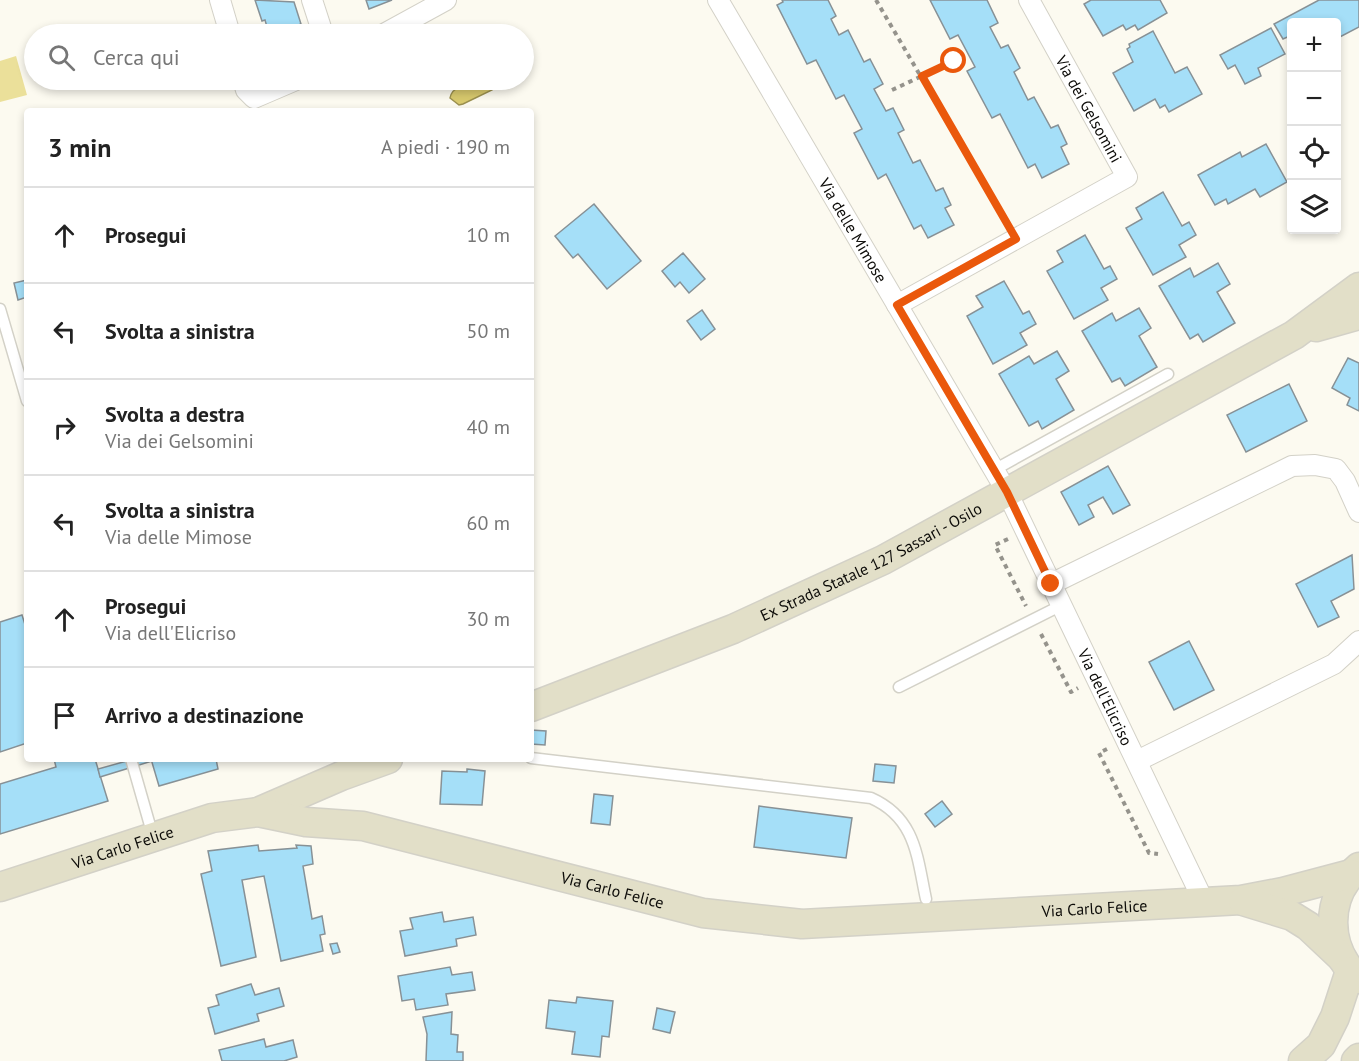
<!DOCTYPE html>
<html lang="it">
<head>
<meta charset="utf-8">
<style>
	:root { --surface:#fff; --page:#f2f2f2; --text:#222; --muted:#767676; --line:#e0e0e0 }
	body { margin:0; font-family:"PT Sans",sans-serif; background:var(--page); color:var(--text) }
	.controls { position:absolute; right:18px; top:18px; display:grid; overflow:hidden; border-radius:6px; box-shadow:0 3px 9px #0003 }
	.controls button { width:54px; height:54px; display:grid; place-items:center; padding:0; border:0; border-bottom:2px solid var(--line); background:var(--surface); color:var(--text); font:30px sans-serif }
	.stop { position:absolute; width:18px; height:18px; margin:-14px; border:4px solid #ea580c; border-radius:50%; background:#fff }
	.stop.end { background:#ea580c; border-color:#fff; box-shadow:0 2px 6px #0008 }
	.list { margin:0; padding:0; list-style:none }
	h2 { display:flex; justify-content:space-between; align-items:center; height:78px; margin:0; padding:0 24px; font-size:26px }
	h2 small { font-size:20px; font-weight:400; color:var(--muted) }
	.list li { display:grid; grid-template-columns:39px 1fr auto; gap:18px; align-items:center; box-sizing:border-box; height:96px; padding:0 24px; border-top:2px solid var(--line) }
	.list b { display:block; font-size:22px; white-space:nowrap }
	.list p { margin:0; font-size:20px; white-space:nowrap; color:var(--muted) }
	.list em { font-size:20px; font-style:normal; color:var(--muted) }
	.icon { flex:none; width:33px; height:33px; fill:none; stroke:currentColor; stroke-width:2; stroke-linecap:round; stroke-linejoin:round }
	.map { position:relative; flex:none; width:1359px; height:1061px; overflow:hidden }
	.search { position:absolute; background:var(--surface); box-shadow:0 3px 9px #0003; left:24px; top:24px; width:510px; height:66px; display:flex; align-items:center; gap:15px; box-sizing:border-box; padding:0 21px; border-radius:33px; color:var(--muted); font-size:22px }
	.panel { position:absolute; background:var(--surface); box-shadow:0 3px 9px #0003; left:24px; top:108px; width:510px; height:654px; border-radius:6px }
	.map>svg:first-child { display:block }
	.green { fill:#ebe09a }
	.water { fill:#d8c96d; stroke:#9b904f; stroke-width:1.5 }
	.building { fill:#a5dff8; stroke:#879196; stroke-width:1.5 }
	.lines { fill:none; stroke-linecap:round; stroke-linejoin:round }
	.lane-casing { stroke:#d3d1c7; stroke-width:13 }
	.street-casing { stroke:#d3d1c7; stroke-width:22 }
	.secondary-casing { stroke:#d3d1c7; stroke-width:31 }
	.path { stroke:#95938c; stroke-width:4; stroke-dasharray:4.5 4.5; stroke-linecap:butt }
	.lane { stroke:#fff; stroke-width:10 }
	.street { stroke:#fff; stroke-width:20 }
	.secondary { stroke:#e2dfc8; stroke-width:28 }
	.route { stroke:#ea580c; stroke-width:8 }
	.labels { text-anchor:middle; stroke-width:5; stroke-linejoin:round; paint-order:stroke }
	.street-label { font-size:16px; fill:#0c0b08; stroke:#fff }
</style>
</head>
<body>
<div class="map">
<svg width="1359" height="1061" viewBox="0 0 1359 1061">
	<rect width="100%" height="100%" fill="#fcfaf0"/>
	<path class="green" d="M16,56l11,39 -27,7v-41z"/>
	<path class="water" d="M483,80h5l4,10 -29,14 -4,1 -9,-7c2,-13 21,-15 33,-18z"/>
	<g class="building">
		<path d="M255,0l39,2 7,22 -17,6 2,4h-17l-4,-14 -3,1z"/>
		<path d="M366,0h26l-23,9z"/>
		<path d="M782,0h46l8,16 -5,3 8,16 9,-5 16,32 6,-3 13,25 -9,5 12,22 7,-3 11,22 -6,3 15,30 7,-3 16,31 7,-3 8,17 -6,3 9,17 -26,13 -7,-13 -7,4 -28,-55 -8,5 -24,-46 8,-4 -18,-34 -8,4 -20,-39 -9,4 -30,-59 6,-3z"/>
		<path d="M930,0h57l11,23 -8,4 11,21 7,-3 12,23 -6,4 14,28 6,-3 17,31 7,-3 9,19 -6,3 8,17 -27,14 -7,-14 -7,4 -28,-54 -8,4 -25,-47 8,-4 -17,-32 -8,4z"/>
		<path d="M1091,0h69l7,13 -29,17 -3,-5 -9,5 -3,-5 -20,11 -19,-32z"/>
		<path d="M1319,0h40v27l-23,12v-17h-44v13l-9,4 -9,-15z"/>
		<path d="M1271,28l14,26 -27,14 3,8 -16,8 -10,-19 -7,4 -8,-14z"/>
		<path d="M1153,31l22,42 12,-6 15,27 -33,18 -4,-7 -5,3 -5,-9 -21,12 -21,-38 20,-11 -6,-13 3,-2 -1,-3z"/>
		<path d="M1266,144l21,38 -27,15 -5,-8 -27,15 -2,-5 -11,6 -17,-30 42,-23 2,5z"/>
		<path d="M1163,192l19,34 7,-4 7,13 -17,10 7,12 -33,18 -27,-47 16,-9 -6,-11z"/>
		<path d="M594,204l47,57 -34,28 -29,-35 -5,4 -18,-22z"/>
		<path d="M1085,235l19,34 6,-3 7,13 -16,9 7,12 -34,19 -27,-48 16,-9 -6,-11z"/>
		<path d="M683,253l22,26 -16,14 -9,-11 -5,5 -13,-16z"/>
		<path d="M1218,263l12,21 -13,8 18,31 -32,19 -5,-8 -8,5 -31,-53 31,-18 4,9z"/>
		<path d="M27,280v17l-9,3 -4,-17z"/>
		<path d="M1004,281l19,33 6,-3 7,13 -16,9 7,12 -34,19 -26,-48 16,-9 -7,-11z"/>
		<path d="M1139,308l12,20 -12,8 18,31 -32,19 -5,-8 -8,4 -30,-51 30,-18 4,8z"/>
		<path d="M702,310l13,19 -14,11 -14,-19z"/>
		<path d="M1057,351l12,20 -13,8 18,31 -32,19 -4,-8 -9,5 -30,-52 30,-18 5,8z"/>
		<path d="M1348,358l11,5v48l-12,-6 3,-7 -18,-10z"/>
		<path d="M1289,384l18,37 -61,31 -19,-37z"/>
		<path d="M1108,466l22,39 -17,9 -10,-17 -15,8 6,12 -15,8 -18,-33z"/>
		<path d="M1352,555l2,34 -23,12 8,16 -21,10 -22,-43z"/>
		<path d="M22,615l5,16v112l-27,9v-130z"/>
		<path d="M1189,641l25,49 -40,20 -25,-48z"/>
		<path d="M531,730l15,1 -1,14 -14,-1z"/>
		<path d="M54,759h41l13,42 -108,33v-50l56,-17z"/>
		<path d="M134,759h17l1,2 -52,16 -2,-8z"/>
		<path d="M151,759h65l2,10 -59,17z"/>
		<path d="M875,764l21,2 -2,17 -21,-2z"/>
		<path d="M467,769l18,2 -3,34 -42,-1 2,-33 25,1z"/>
		<path d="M594,794l19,2 -3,29 -19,-2z"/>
		<path d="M942,801l10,13 -17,13 -10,-13z"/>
		<path d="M759,806l93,12 -6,40 -92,-11z"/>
		<path d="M258,845l1,6 38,-3 -1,-3 15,1 2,18 -10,2 9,53 10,-3 3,18 -5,1 3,16 -42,10 -17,-85 -22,4 14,77 -35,9 -20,-92 11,-3 -4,-20z"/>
		<path d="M442,912l2,10 29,-5 3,18 -20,4 1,7 -52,10 -5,-25 13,-2 -3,-11z"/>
		<path d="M337,943l3,9 -7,2 -3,-10z"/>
		<path d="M450,967l2,8 20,-3 3,18 -29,4 2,11 -32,5 -2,-11 -12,2 -4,-25z"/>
		<path d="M251,984l4,11 24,-7 5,18 -27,8 2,7 -44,13 -7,-26 11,-3 -3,-10z"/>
		<path d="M577,997l36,4 -4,36 -7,-1 -2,21 -28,-3 3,-22 -29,-4 3,-28 27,3z"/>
		<path d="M657,1008l18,4 -5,21 -17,-4z"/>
		<path d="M452,1012l-1,22 7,1 -1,17h6v9h-37l1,-27 -4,-17z"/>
		<path d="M264,1039l2,8 27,-7 4,17 -13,4h-62l-3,-11z"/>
	</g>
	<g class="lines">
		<defs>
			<g id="lane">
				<path d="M0,309l27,92"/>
				<path d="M994,470l174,-96"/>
				<path d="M899,687l163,-82"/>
				<path d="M531,758l340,40c45,20 46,59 55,101"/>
				<path d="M131,759l22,77"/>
			</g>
			<g id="street">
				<path d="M220,0l10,34"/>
				<path d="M312,0l11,34"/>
				<path id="s1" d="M718,0l289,492 197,410"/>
				<path d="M384,34l62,-34"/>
				<path d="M243,80l3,10 8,8 42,-18"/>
				<path d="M897,305l230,-128 -98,-177"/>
				<path d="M1051,584l241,-118 23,-1 21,4 9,12 14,31"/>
				<path d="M1137,761l197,-97 25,-23"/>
			</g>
			<g id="secondary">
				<path d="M1316,327l43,-12"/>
				<path id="s2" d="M531,707l202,-78 150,-69 411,-225 65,-48"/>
				<path d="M258,812l83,-36 47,-17"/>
				<path d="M1359,867c-35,29 -34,82 0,112"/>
				<path id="s3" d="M0,887l212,-69 46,-6 48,10 57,4 340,87 99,11 439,-24 42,-8 68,-18"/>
				<path d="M1243,901l49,15 16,10 33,31"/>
				<path d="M1303,1061l18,-16 14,-28 15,-46"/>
				<path d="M1356,1061l3,-3"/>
			</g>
		</defs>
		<use href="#lane" class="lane-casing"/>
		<use href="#street" class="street-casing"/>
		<use href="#secondary" class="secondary-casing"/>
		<g class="path">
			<path d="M876,0l130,222"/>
			<path d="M892,90l62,-29"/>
			<path d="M1008,539l-13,6 31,61"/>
			<path d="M1041,634l30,58 7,-4"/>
			<path d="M1107,749l-8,4 50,100 9,1"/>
		</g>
		<use href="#lane" class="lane"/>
		<use href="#street" class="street"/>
		<use href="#secondary" class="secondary"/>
	</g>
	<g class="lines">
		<path class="route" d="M954,61l-32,15 94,163 -119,66 110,187 44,92"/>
	</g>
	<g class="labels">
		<g class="street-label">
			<text transform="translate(1089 109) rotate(61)" y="6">Via dei Gelsomini</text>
			<text dy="6" stroke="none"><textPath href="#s1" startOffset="267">Via delle Mimose</textPath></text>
			<text dy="6" stroke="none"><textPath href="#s2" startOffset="370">Ex Strada Statale 127 Sassari - Osilo</textPath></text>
			<text dy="6" stroke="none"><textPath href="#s1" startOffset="798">Via dell'Elicriso</textPath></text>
			<text dy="6" stroke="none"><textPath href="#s3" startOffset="129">Via Carlo Felice</textPath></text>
			<text dy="6" stroke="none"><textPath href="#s3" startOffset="633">Via Carlo Felice</textPath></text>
			<text dy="6" stroke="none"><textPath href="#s3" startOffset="1119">Via Carlo Felice</textPath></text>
		</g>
	</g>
</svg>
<div class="controls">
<button>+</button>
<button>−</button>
<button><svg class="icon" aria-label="locate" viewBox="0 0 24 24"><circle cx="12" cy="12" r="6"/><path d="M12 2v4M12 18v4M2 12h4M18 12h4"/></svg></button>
<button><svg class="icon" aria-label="layers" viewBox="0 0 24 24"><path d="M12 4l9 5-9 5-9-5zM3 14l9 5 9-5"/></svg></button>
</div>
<div class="stop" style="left:954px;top:61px"></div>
<div class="stop end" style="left:1051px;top:584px"></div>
<div class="search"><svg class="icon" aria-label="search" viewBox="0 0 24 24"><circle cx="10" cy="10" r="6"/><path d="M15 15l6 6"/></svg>Cerca qui</div>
<section class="panel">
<h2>3 min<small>A piedi · 190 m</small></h2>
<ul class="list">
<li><svg class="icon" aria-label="ahead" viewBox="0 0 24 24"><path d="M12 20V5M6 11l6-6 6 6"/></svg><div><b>Prosegui</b></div><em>10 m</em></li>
<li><svg class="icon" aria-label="left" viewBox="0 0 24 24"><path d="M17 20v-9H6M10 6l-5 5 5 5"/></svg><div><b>Svolta a sinistra</b></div><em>50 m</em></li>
<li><svg class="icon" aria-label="right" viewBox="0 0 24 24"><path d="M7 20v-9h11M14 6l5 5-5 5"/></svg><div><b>Svolta a destra</b><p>Via dei Gelsomini</p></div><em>40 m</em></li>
<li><svg class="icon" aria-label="left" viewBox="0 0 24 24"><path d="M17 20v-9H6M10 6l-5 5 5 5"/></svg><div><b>Svolta a sinistra</b><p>Via delle Mimose</p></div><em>60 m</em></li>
<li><svg class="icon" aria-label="ahead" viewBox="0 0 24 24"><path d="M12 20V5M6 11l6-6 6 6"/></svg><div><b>Prosegui</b><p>Via dell'Elicriso</p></div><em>30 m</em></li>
<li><svg class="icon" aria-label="arrive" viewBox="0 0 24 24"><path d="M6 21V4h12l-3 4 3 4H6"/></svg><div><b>Arrivo a destinazione</b></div></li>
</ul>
</section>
</div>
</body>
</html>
